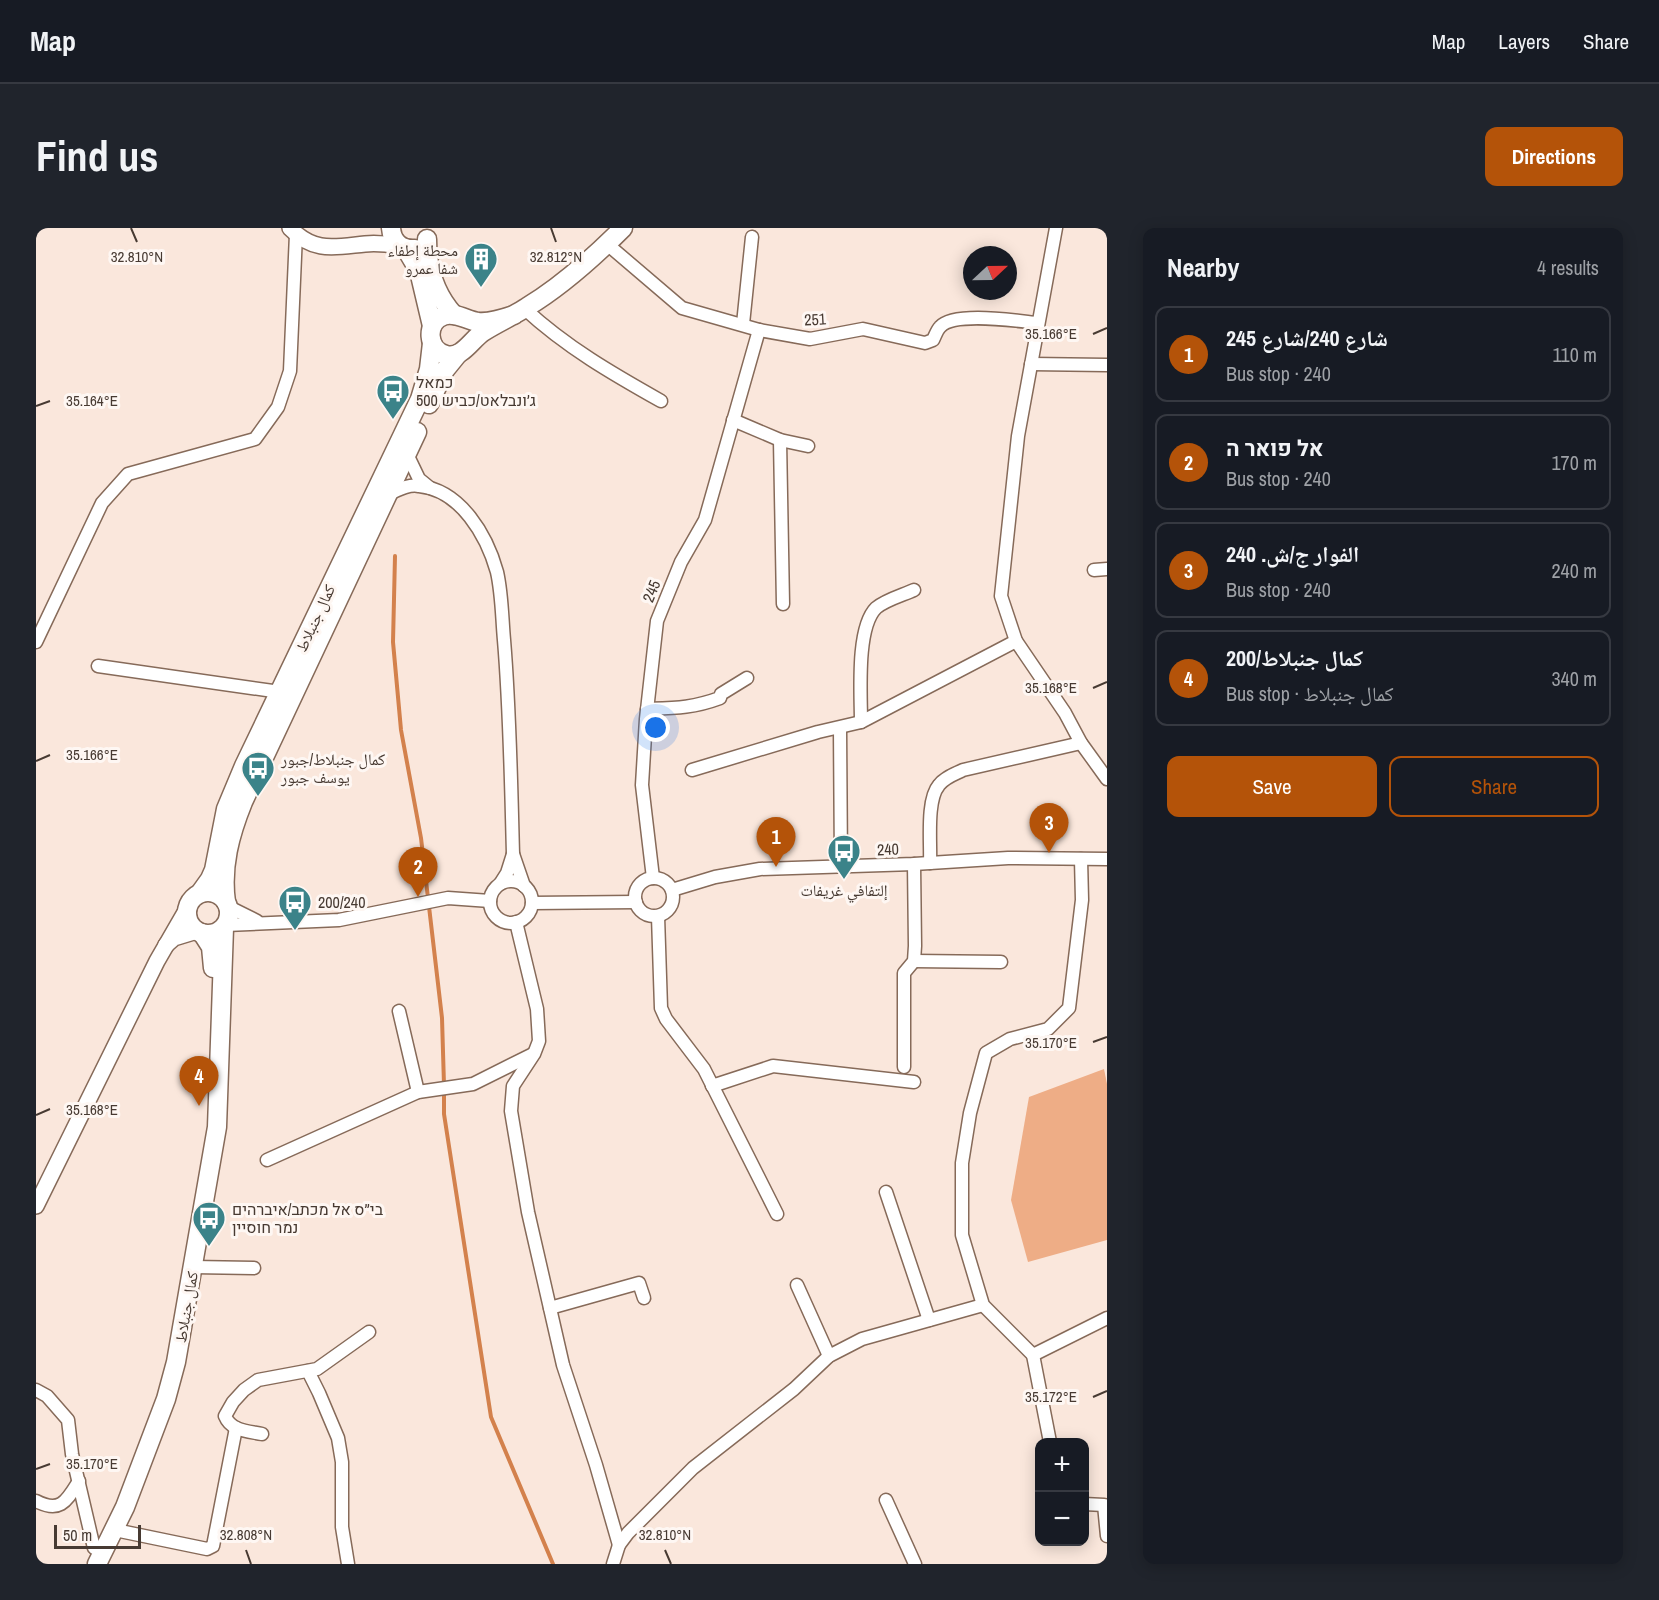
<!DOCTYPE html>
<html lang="en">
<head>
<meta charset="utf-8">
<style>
	:root { --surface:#171b24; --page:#20242c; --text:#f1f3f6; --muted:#9ea1a6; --line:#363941; --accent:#b45309 }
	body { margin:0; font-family:"Archivo Narrow","Noto Naskh Arabic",Heebo,sans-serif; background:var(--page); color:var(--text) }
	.controls { position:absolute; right:18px; bottom:18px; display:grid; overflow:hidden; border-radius:12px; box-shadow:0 3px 15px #0003 }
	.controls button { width:54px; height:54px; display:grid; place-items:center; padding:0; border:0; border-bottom:2px solid var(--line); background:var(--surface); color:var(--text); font:30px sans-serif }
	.compass { position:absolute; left:927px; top:18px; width:54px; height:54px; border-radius:50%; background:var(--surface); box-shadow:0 3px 15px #0003; rotate:68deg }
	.scale { position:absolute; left:18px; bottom:15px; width:87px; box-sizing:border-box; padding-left:6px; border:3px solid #473a32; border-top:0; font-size:16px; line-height:21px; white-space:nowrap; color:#473a32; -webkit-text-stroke:4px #fef7f3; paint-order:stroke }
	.you { position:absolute; left:620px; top:500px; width:21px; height:21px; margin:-15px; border:4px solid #fff; border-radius:50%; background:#1a73e8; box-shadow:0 0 0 9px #1a73e833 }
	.badge { display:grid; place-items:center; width:39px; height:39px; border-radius:50%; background:var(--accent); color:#fff; font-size:20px; font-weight:700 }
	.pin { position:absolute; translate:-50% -50px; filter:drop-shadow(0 2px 3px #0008) }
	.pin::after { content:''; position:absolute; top:32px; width:21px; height:18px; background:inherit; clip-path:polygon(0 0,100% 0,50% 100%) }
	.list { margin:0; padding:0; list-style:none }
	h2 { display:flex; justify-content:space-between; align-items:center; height:78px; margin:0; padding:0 24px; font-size:26px }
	h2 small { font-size:20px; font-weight:400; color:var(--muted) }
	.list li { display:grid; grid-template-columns:39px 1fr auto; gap:18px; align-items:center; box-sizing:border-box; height:96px; margin:0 12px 12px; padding:0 12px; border:2px solid var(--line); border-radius:12px }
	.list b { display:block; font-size:22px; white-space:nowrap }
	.list p { margin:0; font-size:20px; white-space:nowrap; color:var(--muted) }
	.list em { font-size:20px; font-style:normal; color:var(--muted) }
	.actions { display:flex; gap:12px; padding:18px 24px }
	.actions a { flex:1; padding:14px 0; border:2px solid var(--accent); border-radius:12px; text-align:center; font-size:21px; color:var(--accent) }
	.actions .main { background:var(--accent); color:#fff }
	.map { position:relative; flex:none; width:1071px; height:1336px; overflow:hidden; border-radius:12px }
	header { display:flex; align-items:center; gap:36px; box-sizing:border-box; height:84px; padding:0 30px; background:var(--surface); border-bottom:2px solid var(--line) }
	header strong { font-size:28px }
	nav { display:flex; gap:33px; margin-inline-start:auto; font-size:21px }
	.intro { display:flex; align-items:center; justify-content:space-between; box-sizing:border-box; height:144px; padding:0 36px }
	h1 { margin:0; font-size:42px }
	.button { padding:15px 27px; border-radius:12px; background:var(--accent); color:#fff; font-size:21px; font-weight:700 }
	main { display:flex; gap:36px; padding:0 36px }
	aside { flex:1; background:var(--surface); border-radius:12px; box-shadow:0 3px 15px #0003 }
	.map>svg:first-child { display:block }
	.green { fill:#eead86 }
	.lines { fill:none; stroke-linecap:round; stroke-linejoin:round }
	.stream { stroke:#d3814c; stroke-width:4 }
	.minor-casing { stroke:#866a59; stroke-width:15 }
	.tertiary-casing { stroke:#866a59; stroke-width:18 }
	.secondary-casing { stroke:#866a59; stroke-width:21 }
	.minor { stroke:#fff; stroke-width:12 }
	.tertiary { stroke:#fff; stroke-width:15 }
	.secondary { stroke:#fff; stroke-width:18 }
	.ticks { fill:none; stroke:#473a32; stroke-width:2 }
	.labels { text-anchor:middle; stroke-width:6; stroke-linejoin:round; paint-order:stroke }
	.poi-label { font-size:16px; fill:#473a32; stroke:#fef7f3; text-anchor:start }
	.street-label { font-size:16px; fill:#473a32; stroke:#fef7f3 }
	.ticks-label { font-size:15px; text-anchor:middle; fill:#473a32; stroke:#fef7f3; stroke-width:6; stroke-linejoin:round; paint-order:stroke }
</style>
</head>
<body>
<header>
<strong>Map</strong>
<nav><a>Map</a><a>Layers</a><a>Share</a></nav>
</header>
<div class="intro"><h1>Find us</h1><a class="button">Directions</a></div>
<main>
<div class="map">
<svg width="1071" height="1336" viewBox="0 0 1071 1336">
	<rect width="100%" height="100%" fill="#fae7dc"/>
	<path class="green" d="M1068,841l3,15v156l-79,22 -17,-62 18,-103z"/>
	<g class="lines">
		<g class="stream">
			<path d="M359,328l-2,86 8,88 20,108 21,180 2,67"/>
			<path d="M408,864v22l47,303 62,147"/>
		</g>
		<defs>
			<g id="minor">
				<path d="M1020,0l-38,208 -17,160 15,45 49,72 16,30 26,36"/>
				<path d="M571,16l75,64 77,22 51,9 53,-10 62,14 8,-3c2,-4 4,-10 7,-13 14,-16 77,-6 98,-4"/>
				<path d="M489,81c41,38 88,65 136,92"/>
				<path d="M707,96l9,-87"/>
				<path d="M995,136l76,1"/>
				<path d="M697,192l47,20 28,6"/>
				<path d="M744,212l3,164"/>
				<path d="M371,226l12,25 11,9"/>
				<path d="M353,266c9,-4 19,-10 30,-8 42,4 68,50 78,86 5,22 5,46 7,68 6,71 7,142 9,214"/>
				<path d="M1058,342l13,-1"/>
				<path d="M0,414l66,-139 26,-29 127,-35 23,-32 12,-36 6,-137"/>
				<path d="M62,438l182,26"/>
				<path d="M611,481c28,-1 46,-1 73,-11l1,-4 26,-16"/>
				<path d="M825,494c0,-28 -5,-94 15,-114 9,-8 27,-13 38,-18"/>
				<path d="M804,500l1,139"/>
				<path d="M656,542l126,-38 43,-10 155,-81"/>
				<path d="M1045,631l1,41 -13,108 -21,21 -38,10 -24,14 -16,60 -8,50v72l21,70 50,50 74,-37"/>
				<path d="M894,635c1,-20 -4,-63 9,-78 6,-8 16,-11 24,-15l118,-27"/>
				<path d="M617,650l-11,-93 4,-66 11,-98 24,-59 24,-42 54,-190"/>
				<circle cx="618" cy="669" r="19"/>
				<circle cx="475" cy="674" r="21"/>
				<path d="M464,656l7,-11 6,-19 11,32"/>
				<path d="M636,662l43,-13 45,-8 154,-5 94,-6 99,1"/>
				<path d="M496,675l104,-1"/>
				<path d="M193,679l28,14"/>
				<path d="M622,688l3,92 5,11 38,50 73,145"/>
				<path d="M480,694l21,87 2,32 -5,13 -21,32 -2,25 17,101 35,153 33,100 23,80"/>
				<path d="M190,697l113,-5 109,-22 42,3"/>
				<path d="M878,733l87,1"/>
				<path d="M363,783l19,81"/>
				<path d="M868,839v-94l10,-12 1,-15 -1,-82"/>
				<path d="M676,858l61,-20 141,16"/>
				<path d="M231,932l151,-68 55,-8 60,-30"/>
				<path d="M850,964l43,128"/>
				<path d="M157,1039l61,1"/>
				<path d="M761,1057l32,71"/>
				<path d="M514,1080l89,-25 5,15"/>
				<path d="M997,1127l17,87"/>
				<path d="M272,1143l11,22 19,45 4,24v65l6,37"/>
				<path d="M0,1162l11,6 21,24 4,34 22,94"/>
				<path d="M226,1206c-15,-3 -31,-3 -37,-18l8,-14 11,-12 14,-10 59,-11 52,-37"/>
				<path d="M850,1272l29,64"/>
				<path d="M0,1273c25,13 31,-1 43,-20"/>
				<path d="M1048,1276l20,1 3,31"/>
				<path d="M79,1302l92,19 6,-3 23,-118"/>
				<path d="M577,1336l6,-19 9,-12 65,-65 101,-79 35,-33 33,-17 121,-34"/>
			</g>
			<g id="tertiary">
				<path d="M254,0c24,25 44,19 75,16 11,-1 22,0 33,2"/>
				<path d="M130,717l8,-7 23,-7"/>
				<path d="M0,978l121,-245 30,-52"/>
			</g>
			<g id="secondary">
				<path d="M355,0c1,14 10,22 24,21"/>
				<path d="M391,11c0,29 7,54 27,76"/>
				<path d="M370,21l13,22 13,55"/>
				<path d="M478,87c-12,4 -24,8 -36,7 -12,-2 -24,-11 -35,-6 -18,7 -16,34 3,39 16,4 25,-15 37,-23 14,-9 30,-16 44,-25 35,-21 67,-50 96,-79"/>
				<path d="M393,176l16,-34 13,-16"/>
				<circle cx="172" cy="685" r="21"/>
				<path d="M164,665l10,-14 4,-9 12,-61 18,-43 176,-367 9,-30 3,-26"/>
				<path d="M190,674c-5,-35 4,-68 17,-100l174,-370"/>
				<path d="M166,705l9,14 2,21"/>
				<path d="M61,1336l28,-57 41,-108 10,-37 41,-235 7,-199"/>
			</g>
		</defs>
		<use href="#minor" class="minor-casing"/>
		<use href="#tertiary" class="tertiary-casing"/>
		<use href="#secondary" class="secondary-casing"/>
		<use href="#minor" class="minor"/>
		<use href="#tertiary" class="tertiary"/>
		<use href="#secondary" class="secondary"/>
	</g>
	<path class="ticks" d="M95,0l6,14M515,0l5,14M1057,106l14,-6M0,178l14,-5M1057,460l14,-6M0,533l14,-6M1057,814l14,-5M0,887l14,-6M1057,1169l14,-6M0,1241l14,-5M210,1322l5,14M629,1322l6,14"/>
	<defs>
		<symbol id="building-pin" viewBox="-11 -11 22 30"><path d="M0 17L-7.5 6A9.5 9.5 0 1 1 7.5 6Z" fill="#3b8389" stroke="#fef7f3"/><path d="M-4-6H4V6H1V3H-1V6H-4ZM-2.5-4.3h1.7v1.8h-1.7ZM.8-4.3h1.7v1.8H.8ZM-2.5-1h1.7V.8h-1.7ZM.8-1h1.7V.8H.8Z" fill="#fff"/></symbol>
		<symbol id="bus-pin" viewBox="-11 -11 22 30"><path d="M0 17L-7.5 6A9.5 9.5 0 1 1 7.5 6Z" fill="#3b8389" stroke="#fef7f3"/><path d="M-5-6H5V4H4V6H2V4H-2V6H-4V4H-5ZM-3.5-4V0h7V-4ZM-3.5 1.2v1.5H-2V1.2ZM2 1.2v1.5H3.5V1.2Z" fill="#fff"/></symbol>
	</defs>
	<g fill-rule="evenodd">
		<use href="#building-pin" x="426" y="12" width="38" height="52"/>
		<use href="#bus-pin" x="338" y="144" width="38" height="52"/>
		<use href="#bus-pin" x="203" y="521" width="38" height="52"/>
		<use href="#bus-pin" x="789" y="604" width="38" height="52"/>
		<use href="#bus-pin" x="240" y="655" width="38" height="52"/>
		<use href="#bus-pin" x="154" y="971" width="38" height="52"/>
	</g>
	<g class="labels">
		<g class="poi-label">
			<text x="422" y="28" text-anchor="end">محطة إطفاء<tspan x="422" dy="18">شفا عمرو</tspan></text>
			<text x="380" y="160">כמאל<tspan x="380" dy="18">ג׳ונבלאט/כביש 500</tspan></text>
			<text x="245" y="537">كمال جنبلاط/جبور<tspan x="245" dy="18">يوسف جبور</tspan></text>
			<text x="808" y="668" text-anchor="middle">إلتفافي غريفات</text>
			<text x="282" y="680">200/240</text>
			<text x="196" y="987">בי״ס אל מכתב/איברהים<tspan x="196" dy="18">נמר חוסיין</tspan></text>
		</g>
		<g class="street-label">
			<text transform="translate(779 91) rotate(-3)" y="6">251</text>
			<text transform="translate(615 363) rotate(-68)" y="6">245</text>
			<text transform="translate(279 390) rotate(-65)" y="6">كمال جنبلاط</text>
			<text transform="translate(852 621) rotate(-2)" y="6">240</text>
			<text transform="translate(150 1079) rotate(-80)" y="6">كمال جنبلاط</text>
		</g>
	</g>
	<g class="ticks-label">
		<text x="101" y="34">32.810°N</text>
		<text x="520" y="34">32.812°N</text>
		<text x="1015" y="111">35.166°E</text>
		<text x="56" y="178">35.164°E</text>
		<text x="1015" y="465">35.168°E</text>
		<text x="56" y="532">35.166°E</text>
		<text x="1015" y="820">35.170°E</text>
		<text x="56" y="887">35.168°E</text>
		<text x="1015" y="1174">35.172°E</text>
		<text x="56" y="1241">35.170°E</text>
		<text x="210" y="1312">32.808°N</text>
		<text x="629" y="1312">32.810°N</text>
	</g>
</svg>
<div class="controls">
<button>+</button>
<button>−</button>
</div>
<svg class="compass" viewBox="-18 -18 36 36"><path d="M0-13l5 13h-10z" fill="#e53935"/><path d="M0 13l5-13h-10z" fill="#9ea1a6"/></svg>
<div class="scale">50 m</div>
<div class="you"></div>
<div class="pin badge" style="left:740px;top:639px">1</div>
<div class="pin badge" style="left:382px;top:669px">2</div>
<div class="pin badge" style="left:1013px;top:625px">3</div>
<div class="pin badge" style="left:163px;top:878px">4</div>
</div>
<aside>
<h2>Nearby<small>4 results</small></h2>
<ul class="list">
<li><span class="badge">1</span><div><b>شارع 240/شارع 245</b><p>Bus stop · 240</p></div><em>110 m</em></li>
<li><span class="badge">2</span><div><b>אל פואר ה</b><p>Bus stop · 240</p></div><em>170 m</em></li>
<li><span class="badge">3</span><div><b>الفوار ج/ش. 240</b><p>Bus stop · 240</p></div><em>240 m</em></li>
<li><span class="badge">4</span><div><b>200/كمال جنبلاط</b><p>Bus stop · كمال جنبلاط</p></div><em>340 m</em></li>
</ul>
<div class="actions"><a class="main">Save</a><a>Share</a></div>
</aside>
</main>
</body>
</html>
